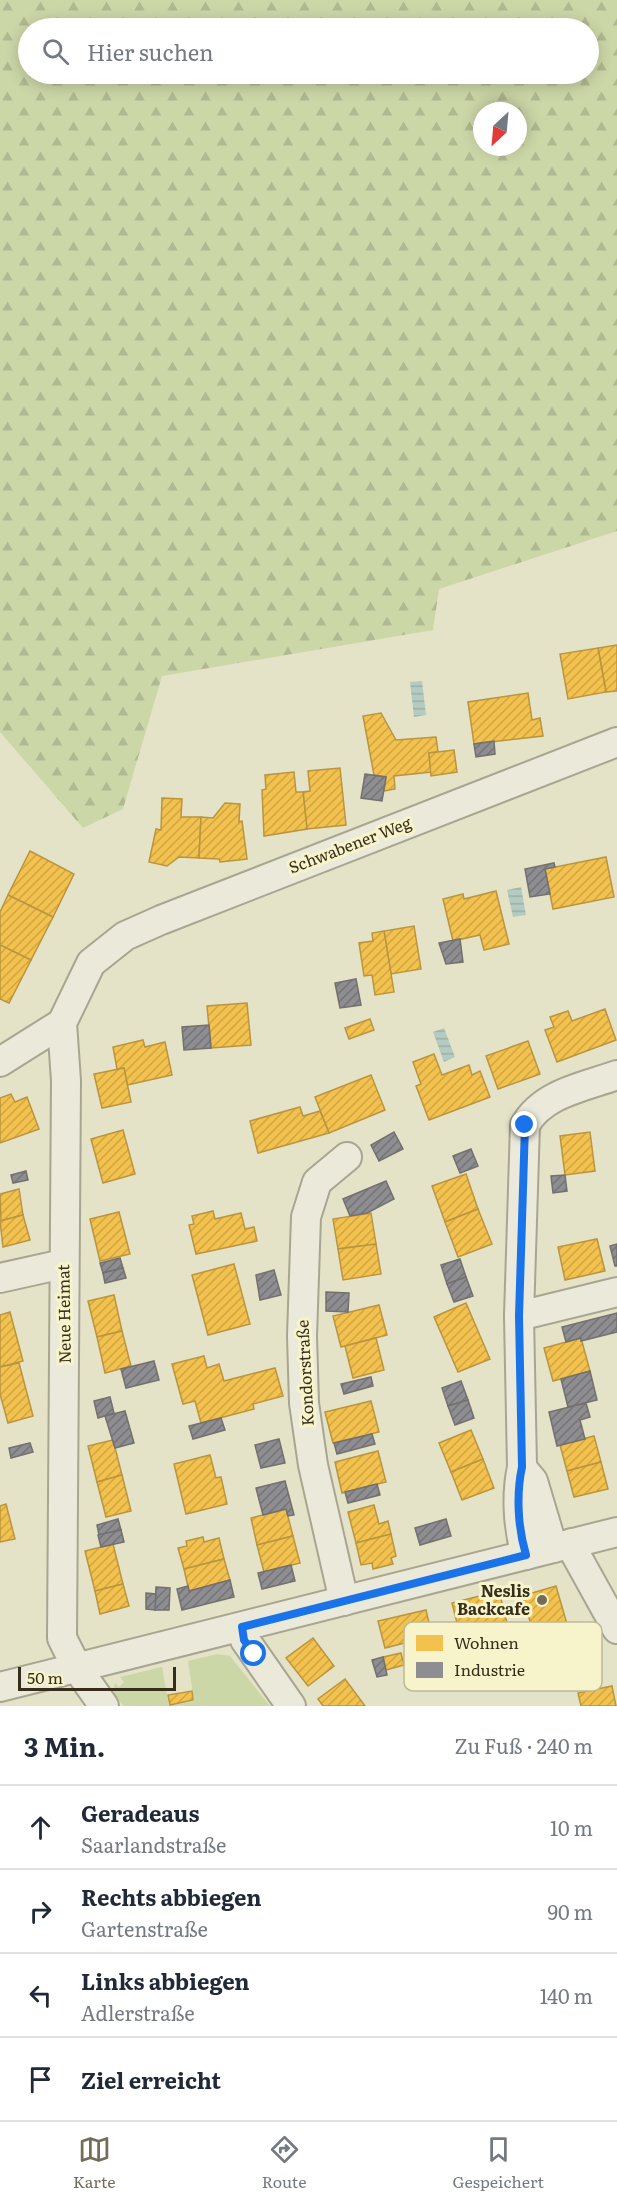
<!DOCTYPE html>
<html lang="de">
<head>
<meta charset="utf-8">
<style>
	:root { --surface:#fff; --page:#f6f6f7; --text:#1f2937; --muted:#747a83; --line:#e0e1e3; --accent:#736d57 }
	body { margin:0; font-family:Literata,serif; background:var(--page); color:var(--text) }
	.compass { position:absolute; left:473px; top:102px; width:54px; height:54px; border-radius:50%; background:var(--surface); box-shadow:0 3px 15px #0003; rotate:206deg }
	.scale { position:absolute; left:18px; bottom:15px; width:158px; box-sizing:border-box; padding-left:6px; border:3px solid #362e1a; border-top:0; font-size:16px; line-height:21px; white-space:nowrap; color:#362e1a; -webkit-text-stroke:4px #f7f4cb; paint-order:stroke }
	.stop { position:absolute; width:18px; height:18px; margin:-14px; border:4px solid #1a73e8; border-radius:50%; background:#fff }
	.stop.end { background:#1a73e8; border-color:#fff; box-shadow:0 2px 6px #0008 }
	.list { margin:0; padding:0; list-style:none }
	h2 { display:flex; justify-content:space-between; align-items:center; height:78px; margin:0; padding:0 24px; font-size:26px }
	h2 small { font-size:20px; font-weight:400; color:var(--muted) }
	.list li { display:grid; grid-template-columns:39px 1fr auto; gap:18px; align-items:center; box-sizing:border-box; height:84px; padding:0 24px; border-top:2px solid var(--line) }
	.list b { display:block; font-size:22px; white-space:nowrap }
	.list p { margin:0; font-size:20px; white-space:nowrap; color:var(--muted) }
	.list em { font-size:20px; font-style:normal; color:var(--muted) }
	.icon { flex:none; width:33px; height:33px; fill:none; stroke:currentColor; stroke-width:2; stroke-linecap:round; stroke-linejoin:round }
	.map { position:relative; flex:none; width:617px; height:1706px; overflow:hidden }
	.search { position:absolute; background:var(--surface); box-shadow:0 3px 15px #0003; left:18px; right:18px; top:18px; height:66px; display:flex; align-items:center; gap:15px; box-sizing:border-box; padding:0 21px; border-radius:33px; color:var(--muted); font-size:22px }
	.sheet { height:414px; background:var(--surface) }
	nav { display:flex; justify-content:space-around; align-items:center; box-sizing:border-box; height:84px; border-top:2px solid var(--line); background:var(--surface); font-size:16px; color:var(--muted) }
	nav a { display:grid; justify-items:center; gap:3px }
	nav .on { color:var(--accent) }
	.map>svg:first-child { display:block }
	.forest { fill:url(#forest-firs); fill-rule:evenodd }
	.park { fill:#ccd7a8 }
	.water { fill:url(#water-rules) }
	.homes { fill:url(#homes-hatch); stroke:#ba953e; stroke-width:1.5 }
	.industry { fill:url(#industry-hatch); stroke:#73706e; stroke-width:1.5 }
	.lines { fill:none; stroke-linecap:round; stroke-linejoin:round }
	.minor-casing { stroke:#a8a591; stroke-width:32 }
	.minor { stroke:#ebeada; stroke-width:28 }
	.route { stroke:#1a73e8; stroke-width:8 }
	.poi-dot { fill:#736d57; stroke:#f7f4cb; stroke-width:2 }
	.labels { text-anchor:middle; stroke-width:6; stroke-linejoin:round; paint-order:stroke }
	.street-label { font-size:16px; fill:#362e1a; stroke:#f7f4cb }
	.poi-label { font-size:16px; font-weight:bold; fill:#362e1a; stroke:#f7f4cb; text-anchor:end }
	.key { fill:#f7f4cb; stroke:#bdb996; stroke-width:1.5 }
	.key-label { font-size:16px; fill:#362e1a }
</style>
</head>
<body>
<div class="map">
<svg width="617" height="1706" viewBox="0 0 617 1706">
	<defs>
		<pattern id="forest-firs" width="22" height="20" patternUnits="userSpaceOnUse" patternTransform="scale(1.5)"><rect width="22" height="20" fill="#ccd7a8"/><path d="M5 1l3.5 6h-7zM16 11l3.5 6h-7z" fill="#b0b990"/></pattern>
		<pattern id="water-rules" width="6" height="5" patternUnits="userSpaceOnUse" patternTransform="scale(1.5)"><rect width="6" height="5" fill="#b4cbc1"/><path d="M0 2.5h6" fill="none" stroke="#9bafa5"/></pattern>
		<pattern id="homes-hatch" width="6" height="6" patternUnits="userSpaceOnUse" patternTransform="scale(1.5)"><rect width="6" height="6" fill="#f2c14e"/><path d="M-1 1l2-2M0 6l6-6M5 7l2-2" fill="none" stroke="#d0a644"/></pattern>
		<pattern id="industry-hatch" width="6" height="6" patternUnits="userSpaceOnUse" patternTransform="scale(1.5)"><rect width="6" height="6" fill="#8d8d92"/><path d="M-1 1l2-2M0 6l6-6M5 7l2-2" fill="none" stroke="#747476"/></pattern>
	</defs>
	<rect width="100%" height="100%" fill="#e4e2c7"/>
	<path class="forest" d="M0,0h617v531l-178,58 -6,41 -271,46 -39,133 -40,19 -83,-96zM28,28h560v46h-560zM482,111h36v36h-36z"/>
	<path class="park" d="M217,1654l13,2 40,50h-147l-10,-14 2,-9 4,4 5,-5 -4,-5 42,-10 7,39 25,-5 -6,-40z"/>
	<g class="water">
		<path d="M422,681l4,34 -12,2 -4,-35z"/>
		<path d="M521,887l5,28 -13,2 -6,-27z"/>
		<path d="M444,1028l11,29 -11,5 -11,-30z"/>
	</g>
	<g class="homes">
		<path d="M617,645v46l-11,1 -8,-44z"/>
		<path d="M598,648l8,44 -38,7 -8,-45z"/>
		<path d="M528,693l4,27 8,-2 3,18 -69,8 -6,-42z"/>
		<path d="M381,713l15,27 40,-3 2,15 -9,1 2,19 -37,4 1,13 -11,2 2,-14 -12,-2 -11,-59z"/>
		<path d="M454,750l3,22 -26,4 -2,-23z"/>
		<path d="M340,768l6,57 -39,4 -4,-37 7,-1 -2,-20z"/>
		<path d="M294,772l2,20h7l4,37 -43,7 -2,-46 4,-1 -1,-14z"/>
		<path d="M162,798l20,1 -1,18h20l-2,41 -20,-1 -12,9 -18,-4 7,-33 5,1z"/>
		<path d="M225,803l15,1 -1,18 3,-1 5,38 -27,3 -1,-3 -20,-1 2,-41 12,1z"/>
		<path d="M30,851l44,23 -21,43 -45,-22z"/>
		<path d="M606,857l8,40 -61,12 -8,-40z"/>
		<path d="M496,891l13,53 -25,6 -4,-15 -27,6 -10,-42 20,-5 1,5z"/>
		<path d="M8,895l45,22 -22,43 -31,-15v-33z"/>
		<path d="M414,926l7,43 -30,5 -7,-43z"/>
		<path d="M384,931l10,61 -19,3 -3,-20 -8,1 -5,-33 14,-2 -1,-8z"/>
		<path d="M0,945l31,15 -22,43 -9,-4z"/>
		<path d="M247,1003l4,42 -40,3 -4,-42z"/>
		<path d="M605,1009l11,31 -59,22 -12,-32 9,-3 -4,-10 18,-6 4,10z"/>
		<path d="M370,1019l4,11 -25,9 -4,-11z"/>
		<path d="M143,1040l2,7 20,-5 7,33 -45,10 -3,-17 -7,1 -4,-22z"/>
		<path d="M528,1041l12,33 -42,15 -12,-33z"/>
		<path d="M434,1054l8,21 27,-10 3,10 8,-4 10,26 -61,23 -13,-34 5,-2 -8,-22z"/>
		<path d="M124,1068l7,34 -29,6 -8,-34z"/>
		<path d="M371,1075l14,35 -56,23 -14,-36z"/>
		<path d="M11,1094l4,8 12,-5 12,32 -39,14v-45z"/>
		<path d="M300,1107l3,9 17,-5 9,22 -71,20 -8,-32z"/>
		<path d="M123,1130l12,44 -32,9 -12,-44z"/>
		<path d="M590,1132l5,39 -30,4 -5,-39z"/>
		<path d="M466,1174l12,35 -33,13 -13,-36z"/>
		<path d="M19,1189l4,26 -22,6 -1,-27z"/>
		<path d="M478,1209l14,35 -34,13 -13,-35z"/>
		<path d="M213,1211l2,8 26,-6 4,16 9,-2 3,14 -61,13 -7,-29 5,-1 -2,-8z"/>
		<path d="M119,1212l11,42 -30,7 -10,-42z"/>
		<path d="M371,1213l5,31 -38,5 -5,-30z"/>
		<path d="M23,1215l7,25 -27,7 -3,-26z"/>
		<path d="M597,1239l8,32 -40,9 -7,-33z"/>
		<path d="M376,1244l5,30 -38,6 -5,-31z"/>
		<path d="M234,1264l16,60 -42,11 -16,-60z"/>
		<path d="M114,1295l8,36 -25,6 -9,-36z"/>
		<path d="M466,1303l24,56 -32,13 -24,-55z"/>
		<path d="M379,1305l8,30 -46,12 -8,-31z"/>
		<path d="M10,1312l13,49 -23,6v-52z"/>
		<path d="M122,1331l9,35 -26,7 -8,-36z"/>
		<path d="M376,1338l8,32 -31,8 -8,-32z"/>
		<path d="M581,1338l9,33 -37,10 -9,-33z"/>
		<path d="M204,1356l3,12 12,-4 5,17 51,-13 8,28 -30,8 1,5 -53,14 -6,-22 -12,3 -11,-40z"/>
		<path d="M19,1363l14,53 -25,7 -8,-29v-27z"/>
		<path d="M371,1401l8,31 -46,11 -8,-31z"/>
		<path d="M471,1430l12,29 -32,13 -12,-29z"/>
		<path d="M594,1436l7,26 -34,9 -7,-26z"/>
		<path d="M113,1440l9,35 -25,7 -9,-36z"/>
		<path d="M378,1451l8,31 -44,11 -7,-31z"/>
		<path d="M210,1455l6,23 5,-1 6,27 -41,10 -12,-50z"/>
		<path d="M483,1459l11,29 -32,12 -11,-28z"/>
		<path d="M601,1462l7,27 -34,8 -7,-26z"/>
		<path d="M122,1475l9,36 -25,6 -9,-35z"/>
		<path d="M6,1504l9,35 -15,3v-36z"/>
		<path d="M374,1505l5,19 9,-3 3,13 -35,9 -8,-31z"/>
		<path d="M286,1509l7,27 -36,9 -6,-27z"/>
		<path d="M391,1534l5,22 -5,2 2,6 -20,5 -1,-6 -11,2 -5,-22z"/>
		<path d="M293,1536l7,27 -36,9 -7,-27z"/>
		<path d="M203,1537l1,5 15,-4 5,21 -40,10 -6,-21 9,-2 -1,-5z"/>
		<path d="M113,1544l10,40 -28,7 -10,-40z"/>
		<path d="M224,1559l6,21 -41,11 -5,-22z"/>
		<path d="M123,1584l6,22 -29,8 -5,-23z"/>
		<path d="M556,1586l11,38 -33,10 -12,-38z"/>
		<path d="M499,1591l8,32 -47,12 -8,-32z"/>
		<path d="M426,1610l6,26 -47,12 -7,-27z"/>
		<path d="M313,1638l21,28 -26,20 -22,-28z"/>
		<path d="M401,1653l3,12 -18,5 -3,-13z"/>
		<path d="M345,1679l20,27h-42l-5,-7z"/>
		<path d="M612,1686l4,20h-35l-3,-13z"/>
		<path d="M192,1691l1,9 -23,5 -2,-10z"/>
	</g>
	<g class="industry">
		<path d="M494,741l1,13 -19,3 -2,-13z"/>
		<path d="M365,774l21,3 -4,24 -21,-3z"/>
		<path d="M554,863l1,4 -10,2 5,25 -20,3 -5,-28z"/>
		<path d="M460,939l3,23 -17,2 -7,-21z"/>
		<path d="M356,979l5,26 -21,3 -5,-25z"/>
		<path d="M209,1025l2,23 -27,2 -2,-23z"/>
		<path d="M394,1132l9,17 -24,12 -8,-16z"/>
		<path d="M471,1149l7,17 -18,7 -7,-17z"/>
		<path d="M26,1171l2,9 -15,3 -2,-8z"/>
		<path d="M565,1175l2,16 -14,2 -2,-17z"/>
		<path d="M386,1181l8,18 -27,14 -17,3 -7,-17z"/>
		<path d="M617,1244v22h-2l-5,-20z"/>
		<path d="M120,1258l3,10 -20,5 -3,-10z"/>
		<path d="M460,1259l6,18 -19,7 -6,-19z"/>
		<path d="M123,1268l3,10 -21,5 -2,-10z"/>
		<path d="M274,1270l7,25 -21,5 -4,-25z"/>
		<path d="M466,1277l7,19 -19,6 -7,-18z"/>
		<path d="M326,1292l23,1 -1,19 -22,-1z"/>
		<path d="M617,1313v19l-36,9v-3l-15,4 -4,-15z"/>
		<path d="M154,1361l5,19 -33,8 -5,-19z"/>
		<path d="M590,1371l7,29 -29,7 -7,-28z"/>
		<path d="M371,1377l2,9 -29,8 -3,-10z"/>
		<path d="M461,1381l7,19 -20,6 -6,-18z"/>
		<path d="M110,1397l4,16 -16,5 -4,-17z"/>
		<path d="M468,1400l6,18 -19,7 -7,-19z"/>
		<path d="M586,1403l4,14 -10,3 5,19 -28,7 -8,-34z"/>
		<path d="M125,1411l9,32 -19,5 -10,-32z"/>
		<path d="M221,1418l4,12 -32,9 -4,-13z"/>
		<path d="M372,1434l3,10 -38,10 -3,-11z"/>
		<path d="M279,1439l6,24 -24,5 -6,-23z"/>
		<path d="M30,1443l3,9 -22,6 -2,-10z"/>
		<path d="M285,1481l9,34 -6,1 -2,-7 -23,6 -7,-27z"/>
		<path d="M377,1484l3,11 -32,8 -3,-11z"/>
		<path d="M118,1519l3,11 -22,5 -2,-10z"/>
		<path d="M446,1519l5,17 -31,9 -5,-17z"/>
		<path d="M121,1530l3,12 -23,5 -3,-12z"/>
		<path d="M291,1565l4,16 -33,8 -4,-16z"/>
		<path d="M230,1580l4,17 -52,13 -5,-21 11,-3 1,5z"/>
		<path d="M156,1587l14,1 -1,22h-14z"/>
		<path d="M146,1593l10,1 -1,16 -9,-1z"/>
		<path d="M383,1657l4,18 -10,2 -5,-17z"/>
	</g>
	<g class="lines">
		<defs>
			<g id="minor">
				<path d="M0,1062l62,-39"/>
				<path d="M0,1278l63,-14"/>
				<path d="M519,1316l98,-24"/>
				<path d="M523,1469l10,12 20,67"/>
				<path d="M572,1543l4,12 41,74"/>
				<path d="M526,1555c-8,-27 -10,-60 -4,-88l-3,-151 6,-191c18,-32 59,-38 92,-50"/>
				<path d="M344,1601l-31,-136 -9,-62 -2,-67 4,-119 11,-35 30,-25"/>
				<path d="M242,1627l3,13 46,66"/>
				<path d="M0,1687l617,-155"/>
				<path d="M104,1706l-27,-38 -15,-30 4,-557 -4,-58 29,-60 34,-27 36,-16 456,-178"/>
			</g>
		</defs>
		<use href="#minor" class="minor-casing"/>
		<use href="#minor" class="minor"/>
	</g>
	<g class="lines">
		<path class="route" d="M254,1654l-10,-14 -2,-13 284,-72c-8,-27 -10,-60 -4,-88l-3,-151 6,-191"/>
	</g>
	<circle class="poi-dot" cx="542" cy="1600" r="6"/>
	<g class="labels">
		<g class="street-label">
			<text transform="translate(350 845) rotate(-21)" y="6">Schwabener Weg</text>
			<text transform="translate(64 1314) rotate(-91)" y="6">Neue Heimat</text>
			<text transform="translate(305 1373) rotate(-93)" y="6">Kondorstraße</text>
		</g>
		<g class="poi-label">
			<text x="530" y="1597">Neslis<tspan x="530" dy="18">Backcafe</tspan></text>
		</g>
	</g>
	<rect x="404" y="1622" width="198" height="69" rx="9" class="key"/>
	<rect x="416" y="1635" width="27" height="16" fill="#f2c14e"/>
	<rect x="416" y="1662" width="27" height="16" fill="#8d8d92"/>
	<g class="key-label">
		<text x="454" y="1649">Wohnen</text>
		<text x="454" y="1676">Industrie</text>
	</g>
</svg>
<svg class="compass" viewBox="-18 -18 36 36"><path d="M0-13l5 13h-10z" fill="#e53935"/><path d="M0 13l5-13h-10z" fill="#747a83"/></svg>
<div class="scale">50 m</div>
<div class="stop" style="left:254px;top:1654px"></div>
<div class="stop end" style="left:525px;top:1125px"></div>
<div class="search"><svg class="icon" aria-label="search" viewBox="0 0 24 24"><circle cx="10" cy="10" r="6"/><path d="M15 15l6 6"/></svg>Hier suchen</div>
</div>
<section class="sheet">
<h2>3 Min.<small>Zu Fuß · 240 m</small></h2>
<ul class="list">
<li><svg class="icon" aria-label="ahead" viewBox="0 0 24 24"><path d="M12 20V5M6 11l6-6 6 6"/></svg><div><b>Geradeaus</b><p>Saarlandstraße</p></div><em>10 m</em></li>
<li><svg class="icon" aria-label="right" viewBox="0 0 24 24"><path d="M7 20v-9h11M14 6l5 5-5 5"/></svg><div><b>Rechts abbiegen</b><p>Gartenstraße</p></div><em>90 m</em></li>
<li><svg class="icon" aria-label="left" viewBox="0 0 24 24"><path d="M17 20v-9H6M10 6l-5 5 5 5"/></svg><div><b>Links abbiegen</b><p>Adlerstraße</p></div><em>140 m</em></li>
<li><svg class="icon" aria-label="arrive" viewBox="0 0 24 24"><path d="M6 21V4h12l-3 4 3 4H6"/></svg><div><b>Ziel erreicht</b></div></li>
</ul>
</section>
<nav>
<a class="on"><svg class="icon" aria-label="map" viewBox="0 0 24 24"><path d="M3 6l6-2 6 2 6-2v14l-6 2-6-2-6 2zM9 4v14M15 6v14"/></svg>Karte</a>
<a><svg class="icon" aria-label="directions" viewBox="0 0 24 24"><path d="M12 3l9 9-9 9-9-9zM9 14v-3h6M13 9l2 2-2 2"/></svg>Route</a>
<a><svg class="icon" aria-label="saved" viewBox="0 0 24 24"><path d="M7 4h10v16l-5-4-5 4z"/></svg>Gespeichert</a>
</nav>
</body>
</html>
